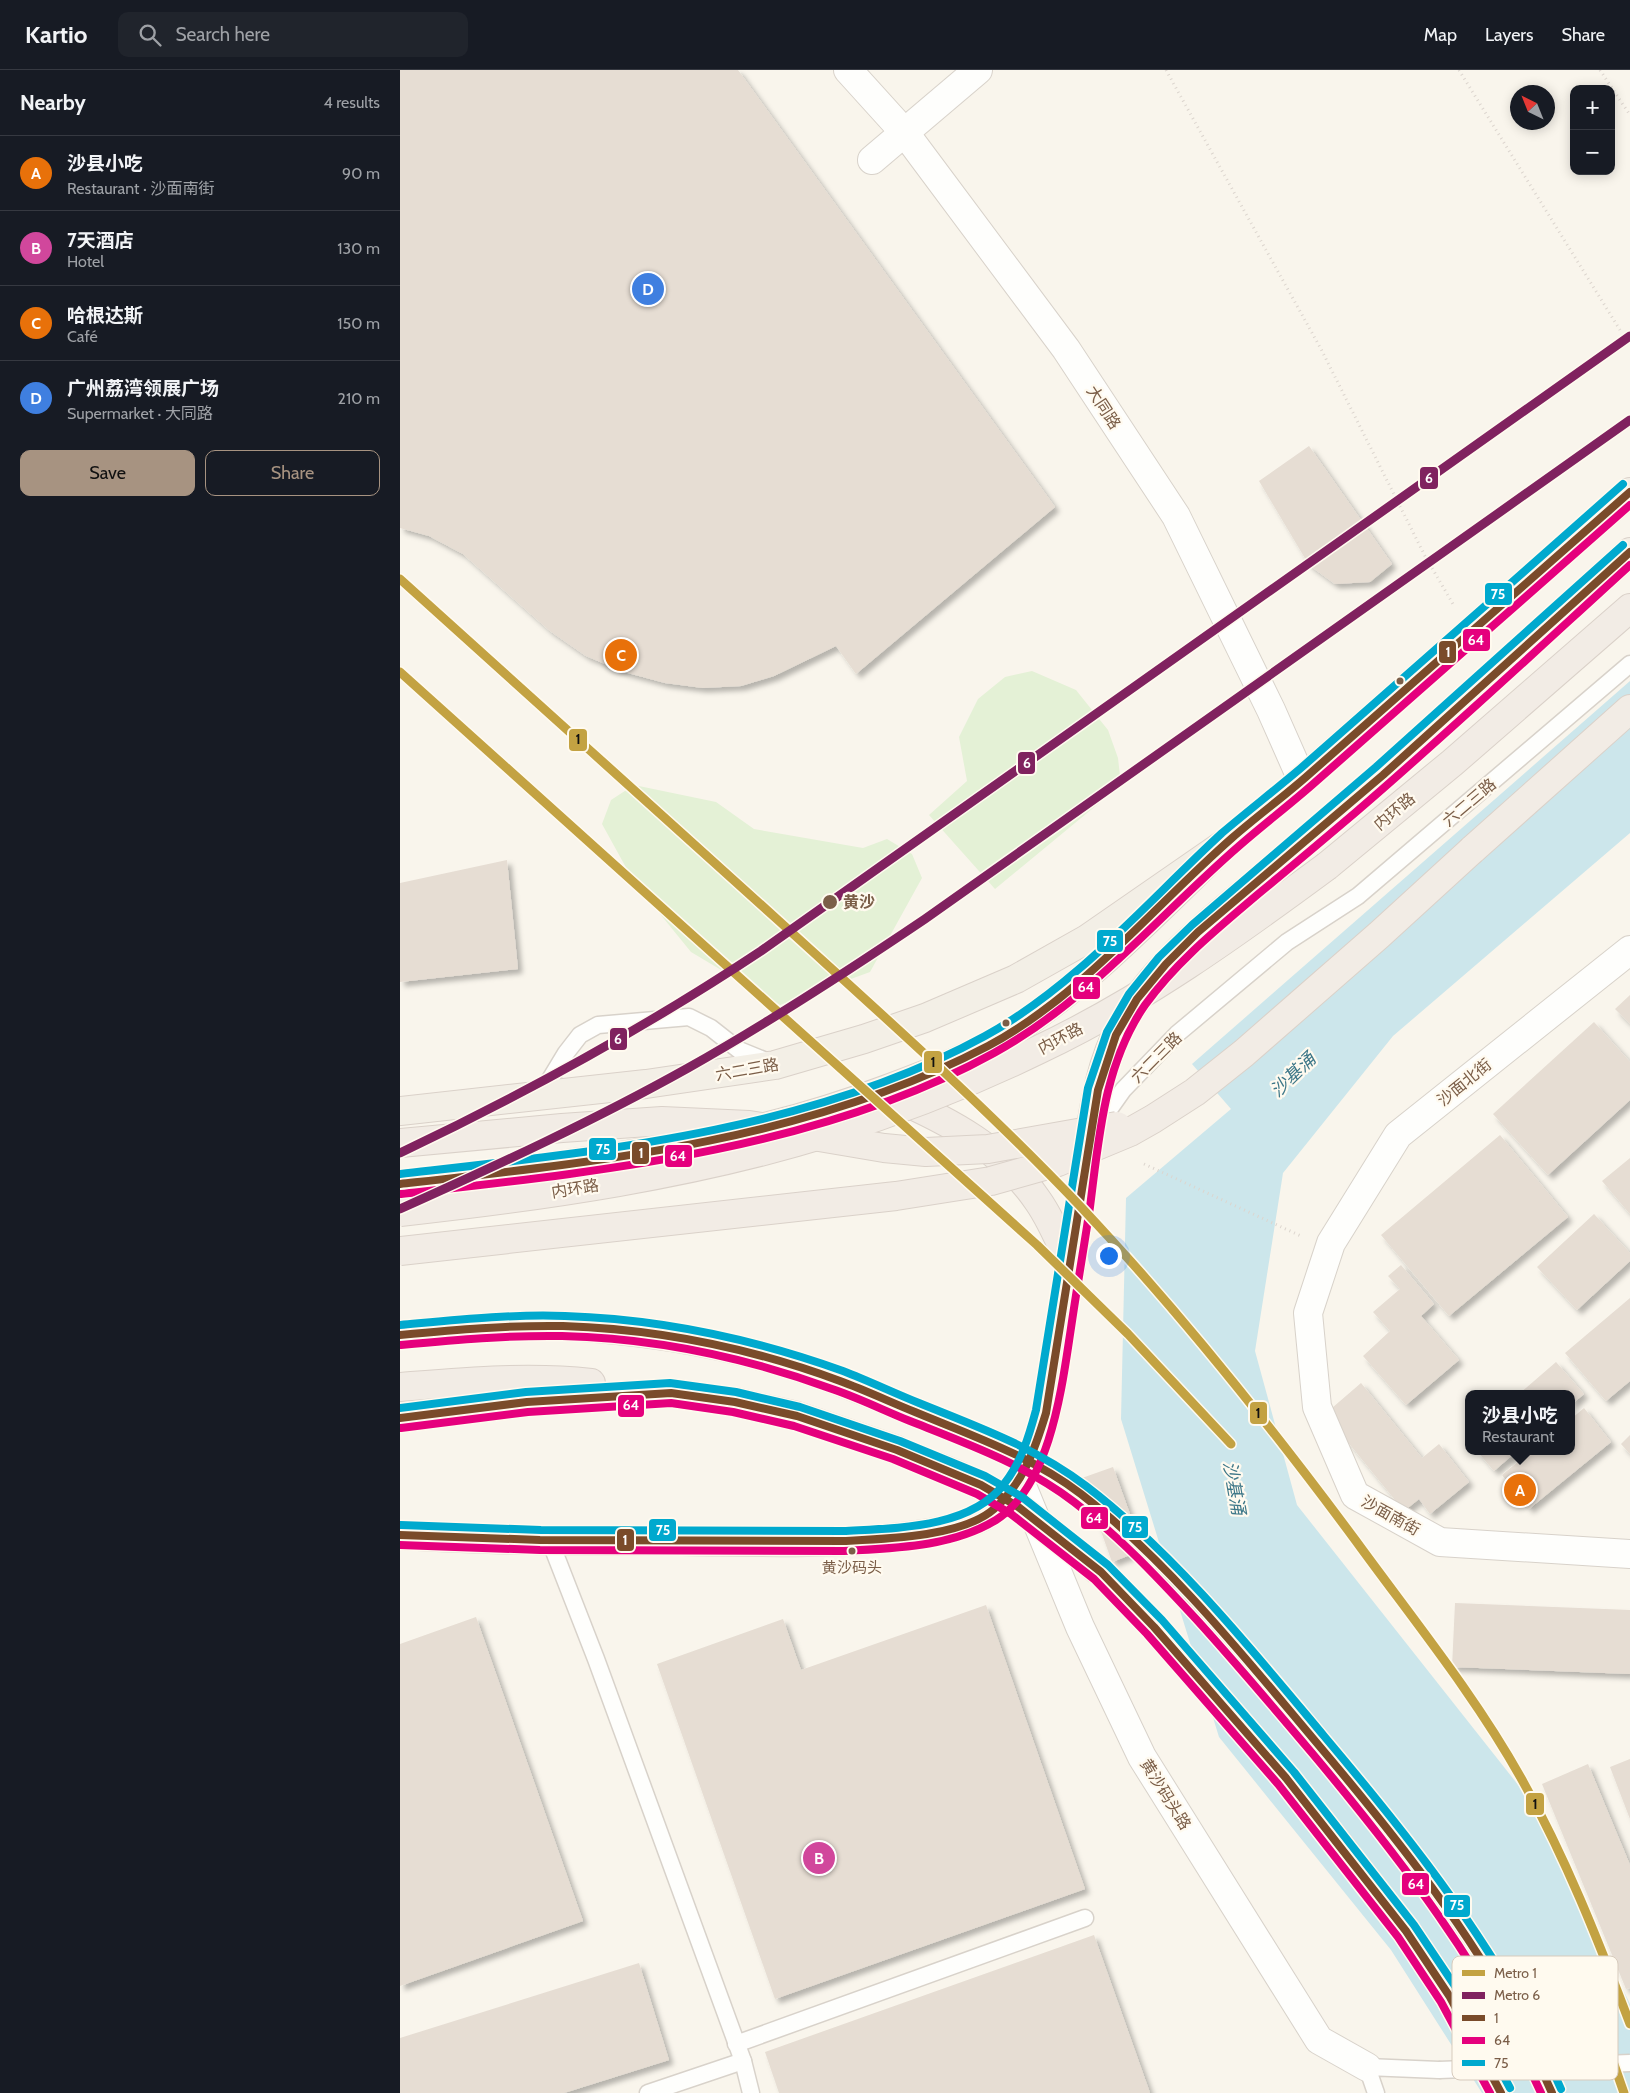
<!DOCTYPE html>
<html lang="en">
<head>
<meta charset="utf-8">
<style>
	:root { --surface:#171b24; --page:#20242c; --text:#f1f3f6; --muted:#9ea1a6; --line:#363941; --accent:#a79381 }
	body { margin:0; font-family:Cabin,"Noto Sans SC",sans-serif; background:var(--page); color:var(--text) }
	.controls { position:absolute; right:15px; top:15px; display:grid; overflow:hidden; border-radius:10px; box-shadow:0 2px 12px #0003 }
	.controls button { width:45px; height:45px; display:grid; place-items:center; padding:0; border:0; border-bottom:1px solid var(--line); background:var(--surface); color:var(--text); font:25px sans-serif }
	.compass { position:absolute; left:1110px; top:15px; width:45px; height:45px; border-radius:50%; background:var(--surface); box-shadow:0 2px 12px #0003; rotate:317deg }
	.you { position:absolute; left:708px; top:1185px; width:18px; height:18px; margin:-12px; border:4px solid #fff; border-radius:50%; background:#1a73e8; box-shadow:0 0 0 8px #1a73e833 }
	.badge { display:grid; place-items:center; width:32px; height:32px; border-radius:50%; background:var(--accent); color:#fff; font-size:16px; font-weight:700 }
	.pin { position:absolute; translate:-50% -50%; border:2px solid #fff; box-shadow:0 1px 5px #0006 }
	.popup { position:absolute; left:1065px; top:1320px; width:110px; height:65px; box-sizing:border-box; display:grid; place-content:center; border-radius:10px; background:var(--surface); filter:drop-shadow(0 1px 4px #0005); font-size:16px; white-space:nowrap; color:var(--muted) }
	.popup b { font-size:19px; color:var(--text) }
	.popup::after { content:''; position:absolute; left:50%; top:100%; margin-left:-10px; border:10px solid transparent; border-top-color:var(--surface) }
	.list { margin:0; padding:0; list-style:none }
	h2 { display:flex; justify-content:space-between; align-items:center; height:65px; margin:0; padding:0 20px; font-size:21px }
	h2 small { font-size:16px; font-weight:400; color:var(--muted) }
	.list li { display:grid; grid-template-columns:32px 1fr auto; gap:15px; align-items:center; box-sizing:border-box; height:75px; padding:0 20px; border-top:1px solid var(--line) }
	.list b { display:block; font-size:19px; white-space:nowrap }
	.list p { margin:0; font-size:16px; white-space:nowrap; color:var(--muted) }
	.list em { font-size:16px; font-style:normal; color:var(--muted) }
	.actions { display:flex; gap:10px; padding:15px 20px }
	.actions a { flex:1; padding:11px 0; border:1px solid var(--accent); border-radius:10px; text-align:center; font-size:18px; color:var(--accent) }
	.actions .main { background:var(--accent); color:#111 }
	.icon { flex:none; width:28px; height:28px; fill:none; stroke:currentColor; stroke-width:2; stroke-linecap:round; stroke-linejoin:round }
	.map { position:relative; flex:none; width:1230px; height:2023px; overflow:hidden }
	header { display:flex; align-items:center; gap:30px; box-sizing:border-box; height:70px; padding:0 25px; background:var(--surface); border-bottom:1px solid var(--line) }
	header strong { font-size:24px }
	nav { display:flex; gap:28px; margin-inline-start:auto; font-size:18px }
	.search { width:350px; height:45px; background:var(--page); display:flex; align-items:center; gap:12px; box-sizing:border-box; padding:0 18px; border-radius:10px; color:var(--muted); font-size:19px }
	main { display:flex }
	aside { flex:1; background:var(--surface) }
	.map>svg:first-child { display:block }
	.green { fill:#e4f1d6 }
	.water { fill:#cce6eb }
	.building { fill:#e6ddd3; filter:url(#shadow) }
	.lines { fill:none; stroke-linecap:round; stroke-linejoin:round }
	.trunk-tunnel { stroke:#dacfc3; stroke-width:28; stroke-dasharray:28 14; stroke-linecap:butt }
	.service-casing { stroke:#d8d2ca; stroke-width:19 }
	.minor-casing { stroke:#d8d2ca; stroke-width:30 }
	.primary-casing { stroke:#dad1c9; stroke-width:30 }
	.trunk-casing { stroke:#dad1c9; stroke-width:30 }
	.path { stroke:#dcd5ce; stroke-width:3; stroke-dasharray:1 4; stroke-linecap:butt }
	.service { stroke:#fefefc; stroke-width:16 }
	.minor { stroke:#fefefc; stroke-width:28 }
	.primary { stroke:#f3efe6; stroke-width:28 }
	.trunk { stroke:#f2ece5; stroke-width:28 }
	.service-bridge-casing { stroke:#d8d2ca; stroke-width:19; stroke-linecap:butt }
	.trunk-bridge-casing { stroke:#dad1c9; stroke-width:30; stroke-linecap:butt }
	.service-bridge { stroke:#fefefc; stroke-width:16 }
	.trunk-bridge { stroke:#f2ece5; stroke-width:28 }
	.bus-1-casing { stroke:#fffaef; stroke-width:11 }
	.bus-2-casing { stroke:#fffaef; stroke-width:11 }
	.bus-3-casing { stroke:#fffaef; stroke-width:11 }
	.bus-1 { stroke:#7a4b2a; stroke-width:8 }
	.bus-2 { stroke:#e5007d; stroke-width:8 }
	.bus-3 { stroke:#00a9ce; stroke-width:8 }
	.metro-1-casing { stroke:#fffaef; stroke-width:12 }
	.metro-2-casing { stroke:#fffaef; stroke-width:12 }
	.metro-1 { stroke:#c3a242; stroke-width:9 }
	.metro-2 { stroke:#80225f; stroke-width:9 }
	.bus-dot { fill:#7b5e48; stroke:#fffaef; stroke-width:2 }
	.labels { text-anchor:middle; stroke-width:4.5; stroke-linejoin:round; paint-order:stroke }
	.bus-label { font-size:15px; fill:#7b5e48; stroke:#fffaef }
	.street-label { font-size:16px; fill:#7b5e48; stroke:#fffaef }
	.stop-label { font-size:16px; font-weight:bold; fill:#7b5e48; stroke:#fffaef; text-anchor:start }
	.water-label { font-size:18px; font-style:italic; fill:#3d7788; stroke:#fffaef }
	.key { fill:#fffaef; stroke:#d7cbbd; stroke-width:1 }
	.key-label { font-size:14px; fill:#7b5e48 }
	.line-badge { stroke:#fffaef; stroke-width:2 }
	.badge-label { font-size:14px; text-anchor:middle; font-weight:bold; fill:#fff }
	.pale-badge-label { font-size:14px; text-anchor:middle; font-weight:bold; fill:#111 }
</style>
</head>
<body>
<header>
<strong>Kartio</strong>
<div class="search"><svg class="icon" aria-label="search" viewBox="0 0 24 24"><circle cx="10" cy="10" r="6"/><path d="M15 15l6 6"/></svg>Search here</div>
<nav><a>Map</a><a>Layers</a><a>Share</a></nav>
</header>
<main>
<aside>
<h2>Nearby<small>4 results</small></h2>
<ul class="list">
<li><span class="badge" style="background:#e8710a">A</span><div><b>沙县小吃</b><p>Restaurant · 沙面南街</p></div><em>90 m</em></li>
<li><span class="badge" style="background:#d1479c">B</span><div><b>7天酒店</b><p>Hotel</p></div><em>130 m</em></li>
<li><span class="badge" style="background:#e8710a">C</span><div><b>哈根达斯</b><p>Café</p></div><em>150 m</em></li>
<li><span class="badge" style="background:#3f7fe0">D</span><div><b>广州荔湾领展广场</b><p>Supermarket · 大同路</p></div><em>210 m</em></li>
</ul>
<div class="actions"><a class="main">Save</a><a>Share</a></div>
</aside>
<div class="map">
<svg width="1230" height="2023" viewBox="0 0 1230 2023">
	<defs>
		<filter id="shadow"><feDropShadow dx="4.5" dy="4.5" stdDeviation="2.5" flood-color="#0004"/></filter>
	</defs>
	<rect width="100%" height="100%" fill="#f9f5ec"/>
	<g class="green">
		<path d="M632,601l44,19 32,40 10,28 3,27 -126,104 -66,-74 38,-34 -8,-44 19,-38 27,-22z"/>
		<path d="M234,715l82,17 38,27 109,19 24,-9 25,15 10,24 -52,94 -90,33 -89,-53 -57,-70 -32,-58 9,-24z"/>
	</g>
	<path class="water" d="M1230,611v152l-237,203 -110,137 -28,178 42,154 237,300 96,199v89h-148l-91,-143 -172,-213 -98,-318 5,-221 105,-89 -39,-45z"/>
	<g class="building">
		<path d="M0,0h338l317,437 -199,167 -20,-28 -62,30 -33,10 -38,2 -38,-5 -41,-11 -38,-16 -36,-25 -87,-77 -34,-18 -29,-8z"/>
		<path d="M909,376l83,118 -22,18 -35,2 -26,-19 -50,-84z"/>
		<path d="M107,790l11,109 -118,13v-99z"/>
		<path d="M1230,925v29l-15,-15z"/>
		<path d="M1194,952l36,40v38l-82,75 -55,-61z"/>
		<path d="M1100,1065l68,82 -119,99 -68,-81z"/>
		<path d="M1230,1088v56l-28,-33z"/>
		<path d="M1194,1144l36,39v8l-53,49 -40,-43z"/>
		<path d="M1001,1195l33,39 -13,12 38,44 -53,45 -43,-49 27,-25 -17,-19 27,-23 -12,-13z"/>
		<path d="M1230,1228v83l-24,20 -41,-48z"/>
		<path d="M1156,1292l28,32 -13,11v-11h-52z"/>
		<path d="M961,1313l61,75 17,-14 30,38 -39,32 -11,-15 -15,12 -79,-97z"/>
		<path d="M1184,1338l27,34 -82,67 -27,-34 29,-24h40v-32z"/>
		<path d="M1230,1365v19l-9,-10z"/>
		<path d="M1077,1381h40l-23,20z"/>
		<path d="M713,1397l30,83 -31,12 -30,-84z"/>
		<path d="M1055,1533l175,7v64l-178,-7z"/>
		<path d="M586,1535l99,284 -310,110 -118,-335 126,-45 18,51z"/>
		<path d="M76,1547l107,304 -183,65v-342z"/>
		<path d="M1230,1689v60l-20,-52z"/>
		<path d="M1188,1694l42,101v123l-4,1 -84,-205z"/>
		<path d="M694,1865l56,158h-371l-14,-41z"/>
		<path d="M239,1893l30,97 -105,33h-164v-55z"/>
	</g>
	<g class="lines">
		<g class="trunk-tunnel">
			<path d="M512,1341c48,18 102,37 144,66 86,59 154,141 221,219 87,102 174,206 238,324 13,24 26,48 37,73"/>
			<path d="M497,1380c42,17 86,31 123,58 89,63 159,145 230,228 94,110 189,225 251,357"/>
		</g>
		<defs>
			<g id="service">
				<path d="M140,1026l26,-43 14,-18 18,-10 91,-8 22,11 28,22 32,13"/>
				<path d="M694,1061l29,-41 54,-56 110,-92 71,-46 272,-232"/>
				<path d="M150,1471l46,118 147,402 8,32"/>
				<path d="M336,1974l349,-126"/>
				<path d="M248,2023l95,-32"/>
				<path d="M976,2023l-9,-26 72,3"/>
			</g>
			<g id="minor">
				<path d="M448,0l57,63 161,216 110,167 95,194 31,70"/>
				<path d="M472,90l106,-90"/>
				<path d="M1230,880l-232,185 -67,108 -23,70 9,94 38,88 85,47 190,12"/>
				<path d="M620,1411l60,146 62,130 177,283 48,27"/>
			</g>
			<g id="primary">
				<path d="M0,1041l246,-27 129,-19 89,-26 61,-21 91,-39 71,-40 143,-99 72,-60 328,-288"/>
				<path d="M0,1465c94,6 187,6 281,6 70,0 259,11 312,-31 57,-46 60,-143 72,-210 8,-45 14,-89 20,-134 8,-52 13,-102 40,-148 31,-52 79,-92 125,-130 32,-27 64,-55 97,-82 96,-83 189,-169 283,-254"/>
			</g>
			<g id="trunk">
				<path d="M1072,780l158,-141"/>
				<path d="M927,796l125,-103 178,-155"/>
				<path d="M494,1027c55,24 110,53 144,104 14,20 23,43 33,65"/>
				<path d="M0,1114c60,-5 120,-13 180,-22 107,-15 206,-35 307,-73 43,-16 88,-33 127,-58 80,-53 147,-125 216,-191"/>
				<path d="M0,1265c55,-5 111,-11 166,-9 72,4 146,15 216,36 44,13 87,31 130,49"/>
				<path d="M0,1317c63,-5 128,-11 191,-4"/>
				<path d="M0,1348l127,-16 144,-9 64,9 62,14 100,34"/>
			</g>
		</defs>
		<use href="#service" class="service-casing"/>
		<use href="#minor" class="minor-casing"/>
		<use href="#primary" class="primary-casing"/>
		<use href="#trunk" class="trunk-casing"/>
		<g class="path">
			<path d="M766,0l155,279 104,207 28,48"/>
			<path d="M1059,0l161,260"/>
			<path d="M1200,0l30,45"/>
			<path d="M744,1094l157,72"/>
		</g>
		<use href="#service" class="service"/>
		<use href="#minor" class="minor"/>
		<use href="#primary" class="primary"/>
		<use href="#trunk" class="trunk"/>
		<defs>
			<path id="service-bridge" d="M1039,2000l191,-7"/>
			<g id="trunk-bridge">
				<path d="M0,1073l162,-15 100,-7 87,4 135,23 42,4 62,-3 129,-23"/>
				<path d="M0,1142c145,-16 292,-37 431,-80 71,-22 141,-50 207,-82 104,-49 197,-116 289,-184"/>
				<path d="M0,1181l496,-55 95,-15 67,-19 72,-30 23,-13 42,-27 49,-39 135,-118 93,-85"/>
			</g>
		</defs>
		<use href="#service-bridge" class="service-bridge-casing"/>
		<use href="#trunk-bridge" class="trunk-bridge-casing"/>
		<use href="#service-bridge" class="service-bridge"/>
		<use href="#trunk-bridge" class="trunk-bridge"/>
		<defs>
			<g id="bus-1">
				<path d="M0,1114c199,-22 407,-43 588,-138 95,-51 164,-138 244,-208 24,-21 50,-40 74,-61 108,-95 216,-190 324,-285"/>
				<path d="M0,1265c54,-5 109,-10 163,-9 94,3 188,22 277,55 25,9 50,21 75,31 58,24 116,44 166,82 87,67 165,165 235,248 70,83 140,170 193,264 16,28 30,58 43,87"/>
				<path d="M0,1348l127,-16 144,-9 64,9 62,14 100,34 84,35 36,21 84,66 53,55 132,151 120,153 44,66 51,96"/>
				<path d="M0,1465l140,5 303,1c42,-2 119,-4 151,-32 29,-25 41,-60 52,-96l52,-323 18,-55 21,-36 29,-35 32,-32 185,-157 247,-223"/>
			</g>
			<g id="bus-2">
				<path d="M1,1124c196,-22 418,-44 593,-141 95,-52 164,-137 245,-207 24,-21 49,-40 73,-61 106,-93 212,-187 318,-280"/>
				<path d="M1,1275c54,-5 108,-10 161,-9 93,2 186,22 273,54 26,9 50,21 75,31 58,23 114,43 164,81 45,34 84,76 122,117 40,44 78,89 116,134 88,105 172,214 229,340"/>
				<path d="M1,1358l127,-16 143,-9 62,9 61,14 99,33 84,35 34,20 83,65 53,55 131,150 120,153 43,65 49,91"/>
				<path d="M0,1475l140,5 304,1c51,-3 108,-4 152,-31 55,-35 66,-134 75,-192 6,-41 13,-81 19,-121 9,-70 14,-143 55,-202 31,-43 72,-76 112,-110 33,-27 66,-55 99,-83 93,-80 183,-164 274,-247"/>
			</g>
			<g id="bus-3">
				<path d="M0,1104c194,-22 410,-42 585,-138 91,-50 161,-133 237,-203 26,-22 53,-43 79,-65 107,-94 215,-189 322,-284"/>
				<path d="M0,1255c55,-5 110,-11 165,-9 94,3 189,23 278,55 26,10 51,22 76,32 59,24 116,44 167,83 88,67 167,165 238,250 70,83 140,170 194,265 16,29 30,58 43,88"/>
				<path d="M0,1338l126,-16 144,-9 66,9 64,15 100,34 85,35 37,21 86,68 54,55 132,152 120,153 45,67 51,96"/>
				<path d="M1,1455l140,5 302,1c51,-3 127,-2 161,-47 17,-21 25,-48 32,-74l52,-322 19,-56 22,-38 30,-37 33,-32 184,-158 247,-222"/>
			</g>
		</defs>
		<use href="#bus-1" class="bus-1-casing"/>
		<use href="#bus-2" class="bus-2-casing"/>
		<use href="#bus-3" class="bus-3-casing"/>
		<use href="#bus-1" class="bus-1"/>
		<use href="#bus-2" class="bus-2"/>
		<use href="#bus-3" class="bus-3"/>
		<defs>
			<g id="metro-1">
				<path d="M0,509c126,114 253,228 379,342 102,93 206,185 301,285 99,105 190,219 276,335 56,77 118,153 165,237 44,78 77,162 109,246"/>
				<path d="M0,602l637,573 91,89 103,110"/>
				<path d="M1186,1914l38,109"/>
			</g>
			<g id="metro-2">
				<path d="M0,1083c126,-60 245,-125 361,-202l869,-615"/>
				<path d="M0,1139c98,-44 195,-89 288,-141 82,-46 160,-97 237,-149l705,-499"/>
			</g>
		</defs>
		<use href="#metro-1" class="metro-1-casing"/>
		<use href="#metro-2" class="metro-2-casing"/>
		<use href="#metro-1" class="metro-1"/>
		<use href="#metro-2" class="metro-2"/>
	</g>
	<g class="bus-dot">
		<circle cx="1000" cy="611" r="4.5"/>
		<circle cx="430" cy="832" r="8"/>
		<circle cx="606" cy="953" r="4.5"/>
		<circle cx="452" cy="1481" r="4.5"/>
	</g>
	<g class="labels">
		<g class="bus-label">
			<text x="452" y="1503">黄沙码头</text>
		</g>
		<g class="street-label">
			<text transform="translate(704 337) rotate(57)" y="6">大同路</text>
			<text transform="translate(1069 732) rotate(-40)" y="6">六二三路</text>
			<text transform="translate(994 741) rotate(-40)" y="6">内环路</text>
			<text transform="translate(660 968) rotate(-28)" y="6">内环路</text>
			<text transform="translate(756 987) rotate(-45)" y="6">六二三路</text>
			<text transform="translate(347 999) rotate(-10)" y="6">六二三路</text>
			<text transform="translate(1064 1012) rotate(-39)" y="6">沙面北街</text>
			<text transform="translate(175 1118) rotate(-9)" y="6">内环路</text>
			<text transform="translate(991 1445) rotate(29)" y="6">沙面南街</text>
			<text transform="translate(766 1724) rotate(58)" y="6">黄沙码头路</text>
		</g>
		<g class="stop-label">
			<text x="443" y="838">黄沙</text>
		</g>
		<g class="water-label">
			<text transform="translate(893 1005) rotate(-44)" y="6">沙基涌</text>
			<text transform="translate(834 1418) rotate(80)" y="6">沙基涌</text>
		</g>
	</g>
	<rect x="1052" y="1886" width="166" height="124" rx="8" class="key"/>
	<rect x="1062" y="1900" width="23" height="6" fill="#c3a242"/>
	<rect x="1062" y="1922" width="23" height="7" fill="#80225f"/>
	<rect x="1062" y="1945" width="23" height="6" fill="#7a4b2a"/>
	<rect x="1062" y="1967" width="23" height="7" fill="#e5007d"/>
	<rect x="1062" y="1990" width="23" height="6" fill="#00a9ce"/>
	<g class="key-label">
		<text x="1094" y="1908">Metro 1</text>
		<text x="1094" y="1930">Metro 6</text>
		<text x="1094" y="1953">1</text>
		<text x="1094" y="1975">64</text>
		<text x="1094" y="1998">75</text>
	</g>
	<g class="line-badge">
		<rect x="1019" y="396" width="20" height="24" rx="5" fill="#80225f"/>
		<rect x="1084" y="512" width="29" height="24" rx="5" fill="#00a9ce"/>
		<rect x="1062" y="558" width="29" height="24" rx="5" fill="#e5007d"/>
		<rect x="1038" y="570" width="19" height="24" rx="5" fill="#7a4b2a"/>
		<rect x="168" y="658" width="20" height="24" rx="5" fill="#c3a242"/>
		<rect x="617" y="681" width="19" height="24" rx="5" fill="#80225f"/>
		<rect x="696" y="859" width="28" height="24" rx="5" fill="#00a9ce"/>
		<rect x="672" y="906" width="29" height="24" rx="5" fill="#e5007d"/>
		<rect x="209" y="957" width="19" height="24" rx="5" fill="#80225f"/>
		<rect x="523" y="980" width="20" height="24" rx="5" fill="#c3a242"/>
		<rect x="188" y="1067" width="29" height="24" rx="5" fill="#00a9ce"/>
		<rect x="231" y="1071" width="19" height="24" rx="5" fill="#7a4b2a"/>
		<rect x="264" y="1074" width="29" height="24" rx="5" fill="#e5007d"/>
		<rect x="217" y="1324" width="28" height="24" rx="5" fill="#e5007d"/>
		<rect x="849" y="1331" width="19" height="24" rx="5" fill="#c3a242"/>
		<rect x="680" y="1436" width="29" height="24" rx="5" fill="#e5007d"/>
		<rect x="721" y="1445" width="28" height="24" rx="5" fill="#00a9ce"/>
		<rect x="248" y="1448" width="29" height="24" rx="5" fill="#00a9ce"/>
		<rect x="216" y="1458" width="19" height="24" rx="5" fill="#7a4b2a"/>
		<rect x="1125" y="1722" width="20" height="24" rx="5" fill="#c3a242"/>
		<rect x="1001" y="1802" width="29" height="24" rx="5" fill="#e5007d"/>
		<rect x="1043" y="1824" width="28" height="24" rx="5" fill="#00a9ce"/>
	</g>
	<g class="badge-label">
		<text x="1029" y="413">6</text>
		<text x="1098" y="529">75</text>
		<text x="1076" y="575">64</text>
		<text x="1048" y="587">1</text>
		<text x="627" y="698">6</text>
		<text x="710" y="876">75</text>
		<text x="686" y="922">64</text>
		<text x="218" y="974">6</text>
		<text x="203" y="1084">75</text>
		<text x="241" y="1088">1</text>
		<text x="278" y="1091">64</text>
		<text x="231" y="1340">64</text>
		<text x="694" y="1453">64</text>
		<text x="735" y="1462">75</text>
		<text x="263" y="1465">75</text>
		<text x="225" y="1475">1</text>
		<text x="1016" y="1819">64</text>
		<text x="1057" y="1840">75</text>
	</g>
	<g class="pale-badge-label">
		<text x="178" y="674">1</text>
		<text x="533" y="997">1</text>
		<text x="858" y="1348">1</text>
		<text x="1135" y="1739">1</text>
	</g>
</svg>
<div class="controls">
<button>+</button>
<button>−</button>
</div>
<svg class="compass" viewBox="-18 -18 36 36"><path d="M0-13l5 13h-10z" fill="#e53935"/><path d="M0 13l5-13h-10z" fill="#9ea1a6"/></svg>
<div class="you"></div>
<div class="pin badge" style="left:1120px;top:1420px;background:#e8710a">A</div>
<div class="popup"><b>沙县小吃</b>Restaurant</div>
<div class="pin badge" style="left:419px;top:1788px;background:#d1479c">B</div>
<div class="pin badge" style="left:221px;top:585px;background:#e8710a">C</div>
<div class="pin badge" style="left:248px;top:219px;background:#3f7fe0">D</div>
</div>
</main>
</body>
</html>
